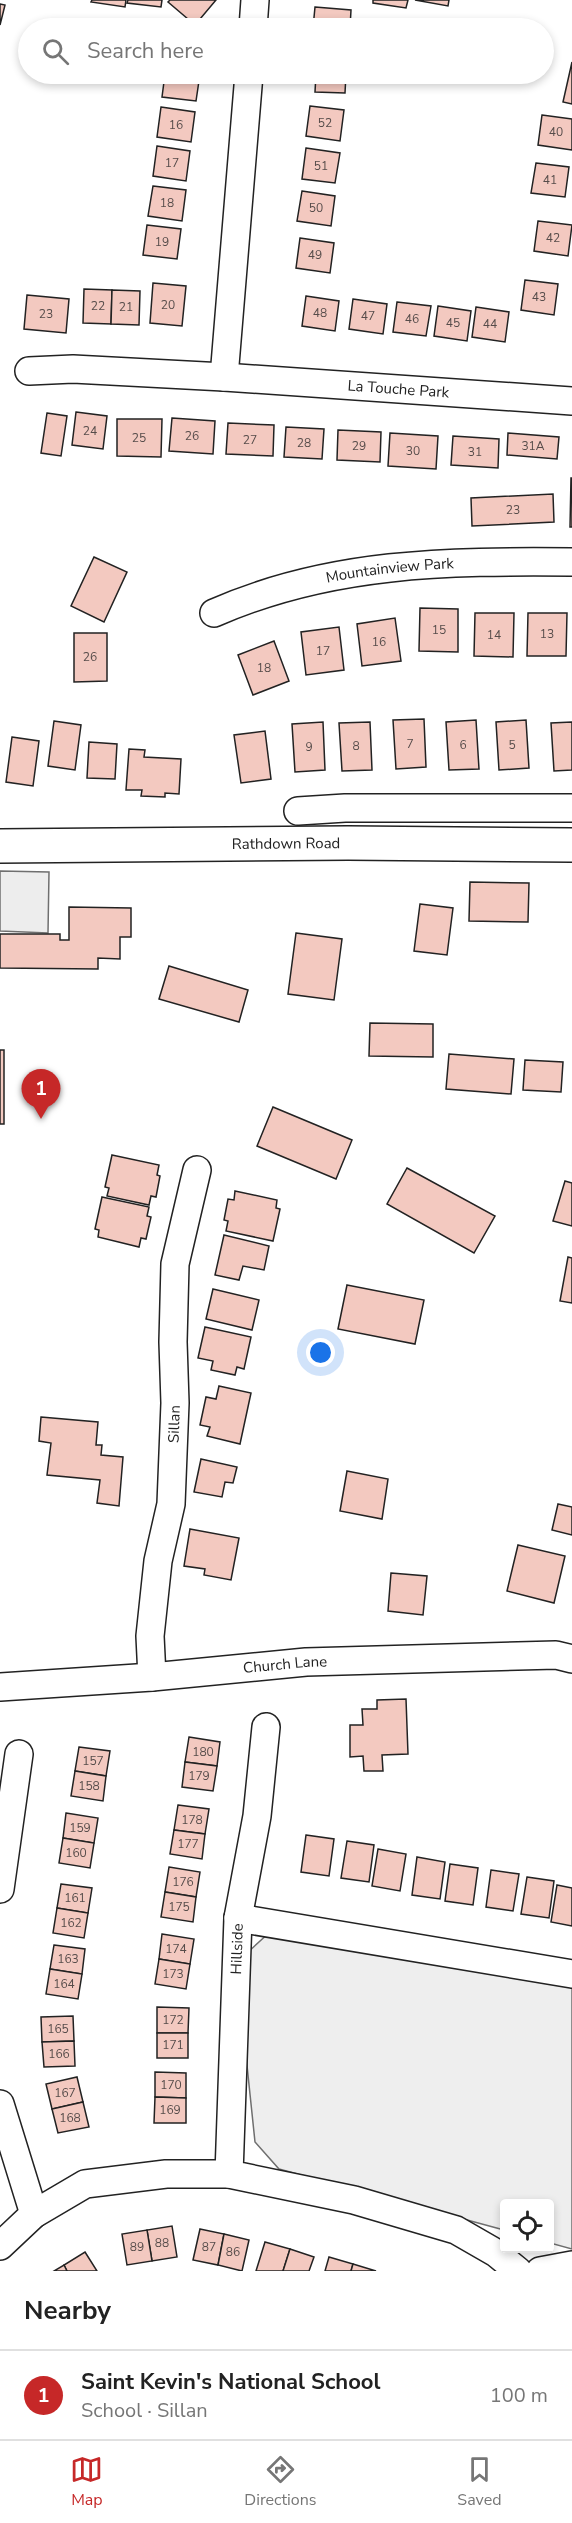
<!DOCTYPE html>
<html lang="en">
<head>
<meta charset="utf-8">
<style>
	:root { --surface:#fff; --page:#f2f2f2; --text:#222; --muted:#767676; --line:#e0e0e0; --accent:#c62828 }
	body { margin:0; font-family:"Nunito Sans",sans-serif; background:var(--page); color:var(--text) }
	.controls { position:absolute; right:18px; bottom:18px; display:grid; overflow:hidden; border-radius:6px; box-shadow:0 3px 9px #0003 }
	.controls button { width:54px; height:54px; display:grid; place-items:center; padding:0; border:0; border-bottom:2px solid var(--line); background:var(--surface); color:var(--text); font:30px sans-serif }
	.you { position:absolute; left:321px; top:1353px; width:21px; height:21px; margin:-15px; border:4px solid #fff; border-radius:50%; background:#1a73e8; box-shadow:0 0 0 9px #1a73e833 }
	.badge { display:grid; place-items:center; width:39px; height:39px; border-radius:50%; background:var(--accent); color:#fff; font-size:20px; font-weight:700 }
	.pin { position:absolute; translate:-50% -50px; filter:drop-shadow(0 2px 3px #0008) }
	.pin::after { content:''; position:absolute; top:32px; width:21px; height:18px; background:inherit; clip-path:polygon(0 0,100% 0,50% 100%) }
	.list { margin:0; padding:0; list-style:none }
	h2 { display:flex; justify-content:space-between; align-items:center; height:78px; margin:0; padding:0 24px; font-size:26px }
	h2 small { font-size:20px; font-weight:400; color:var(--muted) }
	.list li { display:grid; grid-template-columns:39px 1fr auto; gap:18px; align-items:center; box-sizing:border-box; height:90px; padding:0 24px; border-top:2px solid var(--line) }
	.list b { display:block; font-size:22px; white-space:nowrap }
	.list p { margin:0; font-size:20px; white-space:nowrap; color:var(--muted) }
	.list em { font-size:20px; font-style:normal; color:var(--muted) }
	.icon { flex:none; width:33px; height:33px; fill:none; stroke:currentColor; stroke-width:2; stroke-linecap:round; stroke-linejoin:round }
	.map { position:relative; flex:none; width:572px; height:2271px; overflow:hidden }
	.search { position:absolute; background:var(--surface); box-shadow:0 3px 9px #0003; left:18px; right:18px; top:18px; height:66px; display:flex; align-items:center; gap:15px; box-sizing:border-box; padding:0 21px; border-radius:33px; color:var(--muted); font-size:22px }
	.sheet { height:168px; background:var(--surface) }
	nav { display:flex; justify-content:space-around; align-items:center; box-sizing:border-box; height:84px; border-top:2px solid var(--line); background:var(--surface); font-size:16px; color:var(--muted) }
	nav a { display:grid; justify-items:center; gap:3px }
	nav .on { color:var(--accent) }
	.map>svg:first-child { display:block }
	.green { fill:#eee; stroke:#6f6f6f; stroke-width:1.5 }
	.parking { fill:#ededed; stroke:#6f6f6f; stroke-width:1.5 }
	.building { fill:#f3c9c0; stroke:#222; stroke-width:1.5 }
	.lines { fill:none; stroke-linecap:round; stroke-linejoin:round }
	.minor-casing { stroke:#222; stroke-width:30 }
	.major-casing { stroke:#222; stroke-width:36 }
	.minor { stroke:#fff; stroke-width:27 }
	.major { stroke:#fff; stroke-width:33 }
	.labels { text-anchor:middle; stroke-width:4.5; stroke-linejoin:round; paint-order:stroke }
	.number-label { font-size:12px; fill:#564c4a }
	.street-label { font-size:15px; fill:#222; stroke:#fff }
</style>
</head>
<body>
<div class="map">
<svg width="572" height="2271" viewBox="0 0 572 2271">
	<rect width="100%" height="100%" fill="#fff"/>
	<path class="green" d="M271,1931l301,54v264l-22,-6v-39h-46v26l-225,-61 -24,-27 -14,-134 6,-55z"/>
	<path class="parking" d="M0,871l49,1 -1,61 -48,-2z"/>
	<g class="building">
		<path d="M92,0h34l-1,7 -34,-5z"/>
		<path d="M128,0h34l-1,7 -34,-4z"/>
		<path d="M170,0h46l-21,25 -27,-23z"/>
		<path d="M373,0h35l-2,8 -33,-5z"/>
		<path d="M415,0h34l-1,6z"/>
		<path d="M0,4l5,1 -5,20z"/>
		<path d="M315,7l36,3 -1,18h-37z"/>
		<path d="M572,62v42l-9,-2z"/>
		<path d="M165,74h35l-4,27 -34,-4z"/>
		<path d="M316,74h30l-1,19 -30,-1z"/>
		<path d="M310,106l34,4 -4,31 -34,-5z"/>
		<path d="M161,107l34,5 -4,30 -34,-5z"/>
		<path d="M542,115l30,4v31l-34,-5z"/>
		<path d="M157,146l33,5 -4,30 -33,-5z"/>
		<path d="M306,148l34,5 -5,30 -33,-4z"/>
		<path d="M536,163l33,4 -4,30 -34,-4z"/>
		<path d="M153,186l33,4 -4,31 -34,-5z"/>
		<path d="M302,191l33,5 -4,30 -34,-5z"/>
		<path d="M538,221l34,4 -4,31 -34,-5z"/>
		<path d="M147,225l34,4 -4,30 -34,-4z"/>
		<path d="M300,238l34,5 -4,30 -34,-5z"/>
		<path d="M525,280l33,4 -4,31 -33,-5z"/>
		<path d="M153,283l33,3 -4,40 -32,-3z"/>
		<path d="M84,289l28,1 -1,34 -28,-1z"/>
		<path d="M112,290l28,1 -1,34 -28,-1z"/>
		<path d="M27,295l42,4 -3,34 -42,-4z"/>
		<path d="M306,296l33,5 -4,30 -33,-5z"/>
		<path d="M353,299l34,5 -4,30 -34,-5z"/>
		<path d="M397,302l34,4 -5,30 -33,-4z"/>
		<path d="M438,306l33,5 -4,30 -33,-5z"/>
		<path d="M476,307l33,5 -4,30 -33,-5z"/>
		<path d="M76,412l31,4 -4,33 -31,-4z"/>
		<path d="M47,413l20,3 -6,40 -20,-3z"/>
		<path d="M172,418l43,3 -2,33 -44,-3z"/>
		<path d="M117,419h45l-1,38 -44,-1z"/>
		<path d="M228,423l46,2 -1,31 -47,-2z"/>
		<path d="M286,427l38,2 -2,30 -38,-2z"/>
		<path d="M338,430l43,2 -1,30 -43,-2z"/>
		<path d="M390,433l48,3 -2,33 -48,-3z"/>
		<path d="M508,433l51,4 -2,22 -50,-4z"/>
		<path d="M453,436l46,3 -1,29 -47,-3z"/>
		<path d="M571,478h1v49h-2z"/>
		<path d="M553,494l1,28 -82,4 -1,-28z"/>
		<path d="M94,557l33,15 -23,50 -33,-16z"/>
		<path d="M420,608l38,1v43l-39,-1z"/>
		<path d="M475,613h39l-1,44 -39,-1z"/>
		<path d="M528,613h39l-1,43h-39z"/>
		<path d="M395,618l6,43 -39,5 -5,-42z"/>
		<path d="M339,627l5,43 -38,5 -5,-43z"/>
		<path d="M74,633h33v48l-33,1z"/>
		<path d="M274,641l15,40 -36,14 -15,-40z"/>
		<path d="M424,719l2,48 -30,2 -3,-49z"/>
		<path d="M476,720l3,49 -30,1 -3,-48z"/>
		<path d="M526,720l3,48 -30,2 -3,-48z"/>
		<path d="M54,721l27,4 -6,45 -27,-4z"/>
		<path d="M323,722l2,48 -30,2 -3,-48z"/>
		<path d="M370,722l2,48 -30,1 -3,-48z"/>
		<path d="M572,722v48l-18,1 -3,-48z"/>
		<path d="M265,731l6,48 -30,4 -7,-48z"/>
		<path d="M12,737l27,4 -6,45 -27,-4z"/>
		<path d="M89,742l28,2 -2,35 -28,-1z"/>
		<path d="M129,749l16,1 -1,7 37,2 -2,35 -14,-1v4l-24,-1 1,-6h-16z"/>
		<path d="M470,882l59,1 -1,39 -59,-1z"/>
		<path d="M420,904l33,4 -6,47 -33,-4z"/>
		<path d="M69,907l62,1v29h-11v22l-22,-1v11l-98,-1v-34h60v6h9z"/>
		<path d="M296,933l46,6 -8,61 -46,-6z"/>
		<path d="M169,966l79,24 -9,32 -80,-23z"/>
		<path d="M370,1023l63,1v33l-64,-1z"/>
		<rect x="0" y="1050" width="4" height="74"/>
		<path d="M449,1054l65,5 -3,35 -65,-5z"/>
		<path d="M525,1060l38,2 -2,30 -38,-2z"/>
		<path d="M273,1107l79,33 -16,39 -79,-33z"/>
		<path d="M112,1155l47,10 -2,10 3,1 -4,21 -5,-1 -2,9 -42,-9 2,-8 -4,-1z"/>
		<path d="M407,1168l88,48 -21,37 -87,-49z"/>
		<path d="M565,1181l7,2v43l-19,-5z"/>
		<path d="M235,1191l42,9 -1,8 4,1 -7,32 -47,-10 2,-10 -4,-1 4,-21 6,1z"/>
		<path d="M102,1197l47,10 -2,9 4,1 -5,22 -5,-1 -2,9 -41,-10 1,-7 -4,-1z"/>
		<path d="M224,1235l45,11 -5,24 -21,-4 -4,14 -24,-5z"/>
		<path d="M568,1257l4,1v45l-12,-2z"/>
		<path d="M347,1285l77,15 -9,44 -77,-15z"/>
		<path d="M213,1289l46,11 -7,30 -46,-11z"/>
		<path d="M205,1327l46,10 -7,32 -7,-2 -2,8 -24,-5 2,-9 -15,-3z"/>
		<path d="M219,1386l32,7 -11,51 -33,-8 3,-9 -10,-2 6,-28 10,2z"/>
		<path d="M41,1417l57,5 -2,23h6l-1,10 22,2 -4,49 -22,-3 3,-23 -53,-5 4,-32 -12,-2z"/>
		<path d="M201,1459l36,8 -4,16 -8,-1 -3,15 -28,-5z"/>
		<path d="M347,1471l41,8 -6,40 -42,-8z"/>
		<path d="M558,1504l14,3v28l-20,-5z"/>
		<path d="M190,1529l49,9 -8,42 -27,-5 1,-6 -21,-3z"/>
		<path d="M518,1545l47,11 -11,47 -47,-12z"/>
		<path d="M391,1573l36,3 -4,39 -35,-4z"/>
		<path d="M406,1699l2,55 -26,1 1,16h-19l-1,-15 -13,1v-32h13l-1,-16h15v-9z"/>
		<path d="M189,1737l31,5 -3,24 -32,-4z"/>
		<path d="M79,1747l31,4 -4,25 -31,-5z"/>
		<path d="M185,1762l32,4 -4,25 -31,-4z"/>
		<path d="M75,1771l31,5 -3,25 -32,-5z"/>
		<path d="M178,1805l31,4 -4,25 -31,-4z"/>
		<path d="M66,1813l32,5 -4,25 -31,-5z"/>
		<path d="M174,1830l31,4 -3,25 -32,-5z"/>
		<path d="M306,1835l28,4 -5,37 -28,-4z"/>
		<path d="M63,1838l31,5 -4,25 -31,-5z"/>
		<path d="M347,1841l27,4 -5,37 -28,-4z"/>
		<path d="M378,1849l28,5 -6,37 -28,-5z"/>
		<path d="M417,1857l28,5 -5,37 -28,-4z"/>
		<path d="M450,1864l28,4 -5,37 -28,-4z"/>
		<path d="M169,1867l31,5 -4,25 -31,-5z"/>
		<path d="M491,1870l28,4 -6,37 -27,-4z"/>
		<path d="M527,1877l27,4 -5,37 -28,-4z"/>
		<path d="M61,1884l31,4 -4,25 -31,-5z"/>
		<path d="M557,1885l15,3v38l-21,-4z"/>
		<path d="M165,1892l31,5 -3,25 -32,-5z"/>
		<path d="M57,1908l31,5 -4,25 -31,-5z"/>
		<path d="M162,1934l32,5 -4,25 -31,-5z"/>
		<path d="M54,1945l31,4 -3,25 -32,-5z"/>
		<path d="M159,1959l31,5 -4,25 -31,-5z"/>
		<path d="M50,1969l32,5 -4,25 -32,-5z"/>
		<path d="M157,2007l32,1 -1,25h-31z"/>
		<path d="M73,2016l1,25 -32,1 -1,-25z"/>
		<rect x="157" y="2033" width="31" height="25"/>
		<path d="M74,2041l1,25 -31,1 -2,-25z"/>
		<path d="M155,2072l31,1v25l-31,-1z"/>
		<path d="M77,2077l6,25 -31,7 -6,-25z"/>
		<path d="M155,2097l31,1v25h-32z"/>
		<path d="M83,2102l6,25 -31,6 -6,-24z"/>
		<path d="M172,2226l5,31 -25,4 -5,-31z"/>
		<path d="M200,2229l24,5 -6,31 -25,-5z"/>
		<path d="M147,2230l5,31 -25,4 -5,-31z"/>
		<path d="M224,2234l25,6 -7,31 -24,-6z"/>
		<path d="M265,2242l25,7 -7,22h-27z"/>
		<path d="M290,2249l24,8 -5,14h-26z"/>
		<path d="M85,2252l12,19h-30l-3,-6z"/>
		<path d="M329,2257l24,7 -2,7h-26z"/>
		<path d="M353,2264l23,7h-25z"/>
		<path d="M64,2265l3,6h-13z"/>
	</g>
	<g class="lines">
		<defs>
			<g id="minor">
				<path d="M253,28l2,-28"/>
				<path id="s1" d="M29,371l44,-2 151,8 348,24"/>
				<path d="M224,377l25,-303"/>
				<path id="s2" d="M214,613c116,-51 233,-52 358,-51"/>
				<path d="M298,811l47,-3h227"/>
				<path id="s3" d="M152,1677l-2,-41 8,-75 13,-57 4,-101 -2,-61 2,-78 22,-94"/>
				<path id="s4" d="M0,1687l152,-10 154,-15 250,-7 16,4"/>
				<path d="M266,1727l-9,89 -19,102 -9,256 125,26 102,30 40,23 22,18"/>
				<path d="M0,1889l19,-135"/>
				<path d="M238,1918l334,56"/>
				<path d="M0,2104l34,110"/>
				<path d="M0,2246l34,-32 51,-30 81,-10h63"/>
				<path d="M540,2271l32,-6"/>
			</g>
			<g id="major">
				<path id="s5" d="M0,846l348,-3 224,2"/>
			</g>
		</defs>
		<use href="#minor" class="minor-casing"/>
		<use href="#major" class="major-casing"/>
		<use href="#minor" class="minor"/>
		<use href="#major" class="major"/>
	</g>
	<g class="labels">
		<g class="number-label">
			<text x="325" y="127">52</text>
			<text x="176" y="129">16</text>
			<text x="556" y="136">40</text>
			<text x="172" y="167">17</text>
			<text x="321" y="170">51</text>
			<text x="550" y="184">41</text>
			<text x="167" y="207">18</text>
			<text x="316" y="212">50</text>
			<text x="553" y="242">42</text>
			<text x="162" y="246">19</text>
			<text x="315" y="259">49</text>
			<text x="539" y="301">43</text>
			<text x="168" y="309">20</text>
			<text x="98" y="310">22</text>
			<text x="126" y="311">21</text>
			<text x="320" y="317">48</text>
			<text x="46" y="318">23</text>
			<text x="368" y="320">47</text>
			<text x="412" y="323">46</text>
			<text x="453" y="327">45</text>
			<text x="490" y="328">44</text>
			<text x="90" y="435">24</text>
			<text x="192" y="440">26</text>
			<text x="139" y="442">25</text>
			<text x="250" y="444">27</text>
			<text x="304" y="447">28</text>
			<text x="359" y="450">29</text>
			<text x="533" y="450">31A</text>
			<text x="413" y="455">30</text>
			<text x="475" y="456">31</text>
			<text x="513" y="514">23</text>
			<text x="439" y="634">15</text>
			<text x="547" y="638">13</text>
			<text x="494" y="639">14</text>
			<text x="379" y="646">16</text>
			<text x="323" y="655">17</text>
			<text x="90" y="661">26</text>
			<text x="264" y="672">18</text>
			<text x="410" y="748">7</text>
			<text x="463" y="749">6</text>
			<text x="512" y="749">5</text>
			<text x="356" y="750">8</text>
			<text x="309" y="751">9</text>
			<text x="203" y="1756">180</text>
			<text x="93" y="1765">157</text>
			<text x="199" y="1780">179</text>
			<text x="89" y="1790">158</text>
			<text x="192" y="1824">178</text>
			<text x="80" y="1832">159</text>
			<text x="188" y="1848">177</text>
			<text x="76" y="1857">160</text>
			<text x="183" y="1886">176</text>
			<text x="75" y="1902">161</text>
			<text x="179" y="1911">175</text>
			<text x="71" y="1927">162</text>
			<text x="176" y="1953">174</text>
			<text x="68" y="1963">163</text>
			<text x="173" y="1978">173</text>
			<text x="64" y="1988">164</text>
			<text x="173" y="2024">172</text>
			<text x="58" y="2033">165</text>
			<text x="173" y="2049">171</text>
			<text x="59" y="2058">166</text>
			<text x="171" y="2089">170</text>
			<text x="65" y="2097">167</text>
			<text x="170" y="2114">169</text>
			<text x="70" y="2122">168</text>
			<text x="162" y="2247">88</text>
			<text x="137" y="2251">89</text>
			<text x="209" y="2251">87</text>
			<text x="233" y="2256">86</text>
		</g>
		<g class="street-label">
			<text dy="5" stroke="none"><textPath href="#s1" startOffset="370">La Touche Park</textPath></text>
			<text dy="5" stroke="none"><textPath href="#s2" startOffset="182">Mountainview Park</textPath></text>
			<text dy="5" stroke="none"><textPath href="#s5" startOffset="286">Rathdown Road</textPath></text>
			<text dy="5" stroke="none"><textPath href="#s3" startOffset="255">Sillan</textPath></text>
			<text dy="5" stroke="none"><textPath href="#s4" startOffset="286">Church Lane</textPath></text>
			<text transform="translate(237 1949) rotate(-88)" y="5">Hillside</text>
		</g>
	</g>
</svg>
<div class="controls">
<button><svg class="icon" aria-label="locate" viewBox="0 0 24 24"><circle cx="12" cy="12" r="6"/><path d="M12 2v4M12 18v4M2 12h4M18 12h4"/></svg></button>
</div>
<div class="you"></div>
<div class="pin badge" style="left:41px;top:1119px">1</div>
<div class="search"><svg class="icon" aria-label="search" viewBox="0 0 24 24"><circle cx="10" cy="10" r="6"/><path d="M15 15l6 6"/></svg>Search here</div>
</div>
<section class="sheet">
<h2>Nearby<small></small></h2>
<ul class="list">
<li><span class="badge">1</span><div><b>Saint Kevin's National School</b><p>School · Sillan</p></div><em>100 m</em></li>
</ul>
</section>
<nav>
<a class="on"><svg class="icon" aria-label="map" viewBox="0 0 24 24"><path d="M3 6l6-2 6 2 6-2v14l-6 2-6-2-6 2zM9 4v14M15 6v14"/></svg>Map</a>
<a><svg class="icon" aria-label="directions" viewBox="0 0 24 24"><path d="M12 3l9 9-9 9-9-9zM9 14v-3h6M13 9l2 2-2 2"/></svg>Directions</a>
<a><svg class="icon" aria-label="saved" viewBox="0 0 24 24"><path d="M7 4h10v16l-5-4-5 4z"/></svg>Saved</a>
</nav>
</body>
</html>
